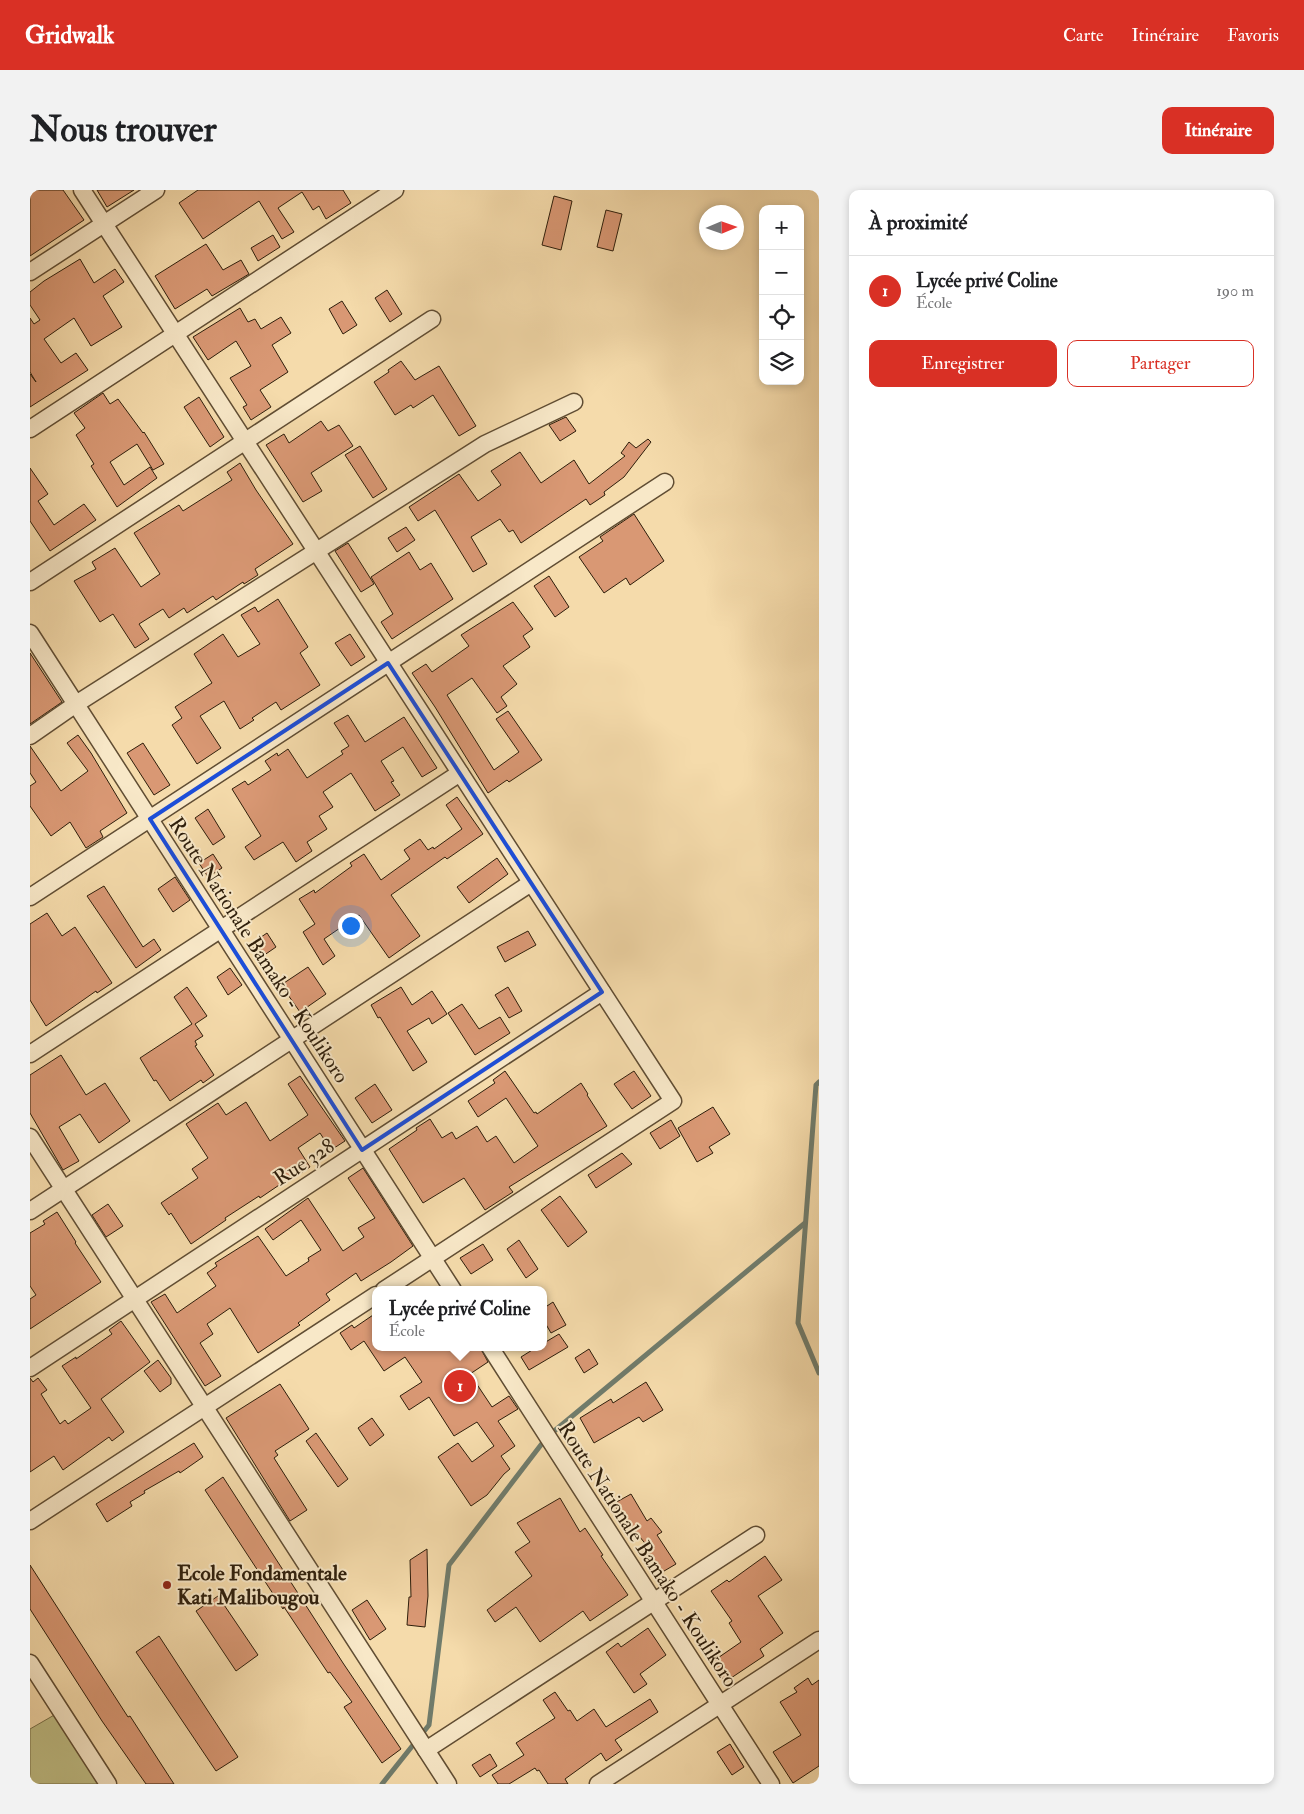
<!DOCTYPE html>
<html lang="fr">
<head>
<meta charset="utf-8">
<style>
	:root { --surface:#fff; --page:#f2f2f2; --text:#202124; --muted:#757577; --line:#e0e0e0; --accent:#d93025 }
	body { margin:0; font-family:"IM FELL Double Pica",serif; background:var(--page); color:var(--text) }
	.controls { position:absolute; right:15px; top:15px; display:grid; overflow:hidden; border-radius:10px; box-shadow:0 2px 8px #0003 }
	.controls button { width:45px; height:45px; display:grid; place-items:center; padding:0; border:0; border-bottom:1px solid var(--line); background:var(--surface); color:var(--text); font:25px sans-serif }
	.compass { position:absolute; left:669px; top:15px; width:45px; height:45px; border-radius:50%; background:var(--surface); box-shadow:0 2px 8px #0003; rotate:88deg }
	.you { position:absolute; left:320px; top:735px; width:18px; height:18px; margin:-12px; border:4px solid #fff; border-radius:50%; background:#1a73e8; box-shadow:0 0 0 8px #1a73e833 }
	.badge { display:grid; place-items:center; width:32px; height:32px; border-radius:50%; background:var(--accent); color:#fff; font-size:16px; font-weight:700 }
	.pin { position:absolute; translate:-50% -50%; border:2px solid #fff; box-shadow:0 1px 5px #0006 }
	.popup { position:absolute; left:342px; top:1096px; width:175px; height:65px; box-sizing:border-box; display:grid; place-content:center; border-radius:10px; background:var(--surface); filter:drop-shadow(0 1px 4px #0005); font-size:16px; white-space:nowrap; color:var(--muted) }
	.popup b { font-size:19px; color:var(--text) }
	.popup::after { content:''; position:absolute; left:50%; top:100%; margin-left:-10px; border:10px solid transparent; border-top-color:var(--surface) }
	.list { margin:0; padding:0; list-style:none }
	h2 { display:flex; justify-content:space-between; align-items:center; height:65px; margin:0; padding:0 20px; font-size:21px }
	h2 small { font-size:16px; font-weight:400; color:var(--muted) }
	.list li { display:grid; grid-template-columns:32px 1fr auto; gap:15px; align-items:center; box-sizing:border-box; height:70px; padding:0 20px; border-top:1px solid var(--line) }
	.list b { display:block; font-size:19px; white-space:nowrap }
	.list p { margin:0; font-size:16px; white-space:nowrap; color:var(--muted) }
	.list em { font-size:16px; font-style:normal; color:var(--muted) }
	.actions { display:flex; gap:10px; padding:15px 20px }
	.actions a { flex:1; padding:11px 0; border:1px solid var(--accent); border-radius:10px; text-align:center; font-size:18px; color:var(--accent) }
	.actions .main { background:var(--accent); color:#fff }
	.icon { flex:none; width:28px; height:28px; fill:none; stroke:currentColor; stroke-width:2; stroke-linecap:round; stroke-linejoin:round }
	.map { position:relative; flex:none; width:789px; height:1594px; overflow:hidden; border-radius:10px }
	header { display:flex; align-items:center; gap:30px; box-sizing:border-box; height:70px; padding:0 25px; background:var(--accent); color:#fff }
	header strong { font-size:24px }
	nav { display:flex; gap:28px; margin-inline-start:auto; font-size:18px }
	.intro { display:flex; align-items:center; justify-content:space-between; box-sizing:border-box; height:120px; padding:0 30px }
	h1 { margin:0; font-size:35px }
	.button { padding:12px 22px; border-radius:10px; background:var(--accent); color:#fff; font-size:18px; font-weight:700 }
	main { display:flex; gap:30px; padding:0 30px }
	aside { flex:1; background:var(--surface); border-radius:10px; box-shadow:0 2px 8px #0003 }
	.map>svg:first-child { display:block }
	.pitch { fill:#c0bf86; stroke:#776e48 }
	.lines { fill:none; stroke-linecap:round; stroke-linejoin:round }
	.stream { stroke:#707c6c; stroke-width:5 }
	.building { fill:#d99874; stroke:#2e1e0b }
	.street-casing { stroke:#604d33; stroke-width:19 }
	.street { stroke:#f8e8c8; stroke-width:16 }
	.marked { fill:none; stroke:#1d4ed8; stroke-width:4; stroke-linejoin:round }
	.poi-dot { fill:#8f2418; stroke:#f8e8c8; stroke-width:2 }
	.labels { text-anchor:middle; stroke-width:4; stroke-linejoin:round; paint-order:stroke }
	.street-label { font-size:21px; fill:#2e1e0b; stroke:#f8e8c8 }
	.poi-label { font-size:21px; font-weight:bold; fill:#2e1e0b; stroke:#f8e8c8; text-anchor:start }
</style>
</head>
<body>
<header>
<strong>Gridwalk</strong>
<nav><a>Carte</a><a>Itinéraire</a><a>Favoris</a></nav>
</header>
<div class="intro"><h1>Nous trouver</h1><a class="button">Itinéraire</a></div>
<main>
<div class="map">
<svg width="789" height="1594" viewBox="0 0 789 1594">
	<rect width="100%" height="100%" fill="#f5dbab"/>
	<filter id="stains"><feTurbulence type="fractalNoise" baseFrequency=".004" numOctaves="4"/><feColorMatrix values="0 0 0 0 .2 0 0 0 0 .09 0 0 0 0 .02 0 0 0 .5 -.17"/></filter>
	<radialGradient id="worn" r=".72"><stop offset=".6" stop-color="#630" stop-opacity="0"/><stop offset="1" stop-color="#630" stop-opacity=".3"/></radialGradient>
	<path class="pitch" d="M26,1524l44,70h-70v-55z"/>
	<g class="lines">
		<g class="stream">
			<path d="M789,892l-3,3 -18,238 21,50"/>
			<path d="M352,1594l47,-59 20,-160 98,-128 258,-214"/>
		</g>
	</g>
	<g class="building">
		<path d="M0,0h33l21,30 -54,36z"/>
		<path d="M67,0h37l-27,17z"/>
		<path d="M168,0h145l8,13 -25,16 -7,-13 -6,4 -11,-18 -24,16 16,24 -12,7 -23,-38 -56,38 -24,-36z"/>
		<path d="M524,6l18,5 -11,49 -19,-5z"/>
		<path d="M576,20l16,4 -9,37 -16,-4z"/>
		<path d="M243,45l7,12 -22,14 -7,-13z"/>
		<path d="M176,54l17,26 18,-10 8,14 -37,22 -5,-7 -32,20 -20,-33z"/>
		<path d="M50,69l14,24 21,-14 9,13 -21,14 19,31 -31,19 -17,-28 -30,21 17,24 15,-10 12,17 -58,37v-33l6,8 -6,-10v-54l4,6 6,-4 -10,-15v-13l14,-11z"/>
		<path d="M357,100l15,24 -12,8 -15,-24z"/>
		<path d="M312,111l15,24 -14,9 -14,-25z"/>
		<path d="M210,118l8,14 7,-3 6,10 20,-12 10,16 -19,12 16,27 -28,18 11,17 -20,13 -8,-13 4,-2 -17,-27 21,-12 -15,-25 -28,19 -15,-23z"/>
		<path d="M371,171l14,19 24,-14 37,60 -17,10 -26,-41 -20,13 -2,-3 -16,10 -21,-33 15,-10 -1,-2z"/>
		<path d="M73,203l7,11 8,-5 25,34 1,-1 20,32 -11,6 -16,-26 -27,18 14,23 26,-18 7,11 -40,29 -26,-41 3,-2 -18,-29 9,-7 -11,-15z"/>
		<path d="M169,207l25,40 -14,10 -26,-40z"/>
		<path d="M536,227l10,14 -16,10 -11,-16z"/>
		<path d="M291,231l7,10 11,-6 14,21 -42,27 11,18 -19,11 -37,-57 18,-11 5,9z"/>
		<path d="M618,249l3,3 -27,35 -20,15 1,3 -15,10 -4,-6 -65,44 -8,-13 -4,2 -9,-13 -29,18 16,27 -14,8 -38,-62 -17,11 -9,-14 50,-33 19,27 23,-16 -10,-14 29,-19 21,31 33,-23 15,24 36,-28 -4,-3 8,-11 7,6z"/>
		<path d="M330,256l27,43 -14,9 -28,-43z"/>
		<path d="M210,273l16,27 37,54 -38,25 3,6 -14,9 -1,-2 -27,18 -3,-4 -26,17 -3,-5 -15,10 -6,-9 -24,15 10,15 -14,9 -22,-34 -13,8 -26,-41 22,-12 -4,-7 23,-14 26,39 19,-13 -26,-41 45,-28 4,6 49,-31 -5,-8z"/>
		<path d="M0,278l18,26 -10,7 16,24 30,-21 12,16 -46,31 -20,-30z"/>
		<path d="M604,324l30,47 -34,24 -4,-7 -22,15 -25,-36 24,-16 -3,-4z"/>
		<path d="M376,337l9,13 -18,12 -9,-14z"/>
		<path d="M318,353l26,41 -13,8 -26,-41z"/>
		<path d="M379,362l11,18 11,-7 22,36 -61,40 -11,-17 12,-8 -22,-37z"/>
		<path d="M519,386l20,31 -14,10 -21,-31z"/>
		<path d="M248,409l30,48 -8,6 20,32 -39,25 -5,-8 -24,16 2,2 -14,9 -16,-28 -24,15 21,32 -24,16 -25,-39 10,-7 -7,-11 37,-24 -18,-29 29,-20 15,23 22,-13 -19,-29 14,-8 3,5z"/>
		<path d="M483,412l20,27 -10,7 7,11 -27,19 14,18 -16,13 6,9 -10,7 -25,-35 -25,17 47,75 25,-18 -23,-33 12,-8 34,49 -33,22 -2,-2 -19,13 -53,-86 -23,-34 14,-9 6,8 37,-26 -8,-11z"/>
		<path d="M320,444l15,23 -14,9 -16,-23z"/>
		<path d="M0,463l32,49 -32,22z"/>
		<path d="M318,525l17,27 39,-25 33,51 -15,9 -19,-30 -22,14 13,20 -3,1 9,13 -25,16 -24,-38 -28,19 10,15 -14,9 8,13 -20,13 5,9 -16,11 -13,-20 -29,18 -9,-13 16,-11 -29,-47 13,-8 3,4 23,-15 -6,-9 12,-8 1,3 10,-7 19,29 36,-24 -2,-3 8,-5 -15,-23z"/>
		<path d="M48,545l13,18 36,60 -27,18 3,6 -17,11 -16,-26 -19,14 -21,-30v-20l6,-4 -6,-9v-27l31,45 27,-20 -21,-28z"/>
		<path d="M113,553l27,42 -16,10 -27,-42z"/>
		<path d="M427,607l26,37 -36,25 -2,-2 -54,38 29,41 -31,22 -30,-43 -35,24 11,17 -12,9 -20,-33 12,-8 -16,-25 15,-9 1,3 37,-27 -2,-3 14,-9 17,26 29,-21 -6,-9 16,-11 8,11 5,-3 1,2 28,-20 -16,-24z"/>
		<path d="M178,619l17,28 -12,8 -18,-27z"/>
		<path d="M183,664l9,14 -14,9 -9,-14z"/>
		<path d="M467,668l11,16 -39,29 -12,-16z"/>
		<path d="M145,687l15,23 -17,12 -15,-23z"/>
		<path d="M74,696l39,61 11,-8 7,11 -25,18 -49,-72z"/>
		<path d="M17,723l15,23 13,-9 37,56 -15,10 -1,-2 -50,35 -16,-26v-76z"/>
		<path d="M498,741l8,14 -31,17 -8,-15z"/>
		<path d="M237,743l9,14 -16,11 -9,-14z"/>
		<path d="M278,777l18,27 -26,18 -19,-27z"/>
		<path d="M200,778l12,17 -14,10 -11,-18z"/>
		<path d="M157,797l20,29 -12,8 8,12 -8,5 2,4 -2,1 19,29 -11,8 -2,-3 -31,21 -14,-21 -2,1 -14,-23 52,-34 -18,-27z"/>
		<path d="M371,797l11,18 20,-14 15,23 -15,10 -3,-6 -22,13 20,31 -14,9 -33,-54 -2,1 -7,-13z"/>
		<path d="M478,797l14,24 -13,7 -14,-23z"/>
		<path d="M432,814l17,25 21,-12 10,16 -35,22 -27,-42z"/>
		<path d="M31,865l25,40 19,-12 25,38 -31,22 -19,-29 -21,13 20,34 -16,9 -33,-57v-38z"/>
		<path d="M475,881l29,42 2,-1 1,2 44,-31 7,11 -1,1 20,31 -98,61 4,5 -28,18 -21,-32 -41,25 -34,-54 28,-19 -1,-2 14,-9 12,19 10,-6 4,7 21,-13 10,16 9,-6 18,27 24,-17 -32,-48 -28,19 -10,-16 27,-18 -2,-3z"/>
		<path d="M604,881l17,25 -19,13 -18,-25z"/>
		<path d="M270,886l45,65 -14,9 -11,-17 -22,15 12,19 -18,12 -1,-2 -31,21 -1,-2 -34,22 1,2 -35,24 -20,-31 -2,2 -8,-12 37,-25 -6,-9 16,-11 -22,-34 32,-21 8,12 20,-13 24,39 38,-26 -20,-31z"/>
		<path d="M345,894l17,26 -20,13 -17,-25z"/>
		<path d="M683,917l17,27 -21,13 4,6 -16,9 -19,-34z"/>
		<path d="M641,930l9,16 -20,13 -10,-16z"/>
		<path d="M592,963l10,11 -36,24 -8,-13z"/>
		<path d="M333,978l50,78 -22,16 -30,19 -5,-8 -30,21 4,6 -32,23 2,2 -42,28 -28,-45 -23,16 6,10 -13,9 21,33 -16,10 -54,-84 14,-8 12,19 39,-27 -9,-13 10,-7 -2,-3 43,-27 28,40 23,-15 -1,-3 13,-8 -20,-30 -28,20 -8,-11 43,-31 35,53 21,-14 -6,-9 17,-10 -27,-40z"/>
		<path d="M530,1006l27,36 -19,15 -27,-37z"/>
		<path d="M78,1014l15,22 -17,11 -14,-22z"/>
		<path d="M27,1022l19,30 -1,1 26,39 -71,47v-30l6,-4 -6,-9v-53l15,-9 -2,-3z"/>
		<path d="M489,1050l19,29 -12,9 -19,-29z"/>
		<path d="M453,1054l10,16 -22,14 -11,-16z"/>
		<path d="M523,1112l13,23 -15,8 -7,-12v-13z"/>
		<path d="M346,1123v34h104l8,15 -18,12 22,33 17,-11 9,13 -20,12 17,25 -14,10 9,13 -6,5 -17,21 -16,11 -33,-49 20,-14 14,19 22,-16 -17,-24 -23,14 -25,-39 -20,13 -9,-14 22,-14 -17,-25 -21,14 -20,-30 -13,9 -11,-17 12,-8 2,3z"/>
		<path d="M91,1131l29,41 -49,37 23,33 -12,9 -3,-4 -46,33 -9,-14 -24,16v-94l3,4 5,-4 9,12 -6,4 19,30 5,-4 3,4 23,-16 -29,-42 14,-9v2l36,-25 -3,-4z"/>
		<path d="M529,1144l9,13 -39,23 -8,-13 16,-10h7v-4z"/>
		<path d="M559,1159l9,15 -14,9 -9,-15z"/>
		<path d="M128,1170l13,18v6l-11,8 -16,-21z"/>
		<path d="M616,1192l17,28 -20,12 -4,-5 -45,26 -14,-25 31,-19 2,4z"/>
		<path d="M250,1194l29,45 -34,22 3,4 -4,3 33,52 -17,11 -64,-103z"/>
		<path d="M342,1228l12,17 -14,11 -12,-18z"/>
		<path d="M286,1243l32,46 -10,8 -32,-46z"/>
		<path d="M164,1253l9,14 -23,16 -1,-2 -35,20 1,2 -15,9 2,4 -25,16 -11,-18z"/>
		<path d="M193,1287l120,186 58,86 -19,14 -38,-56 8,-5 -22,-30 -2,1 -44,-66 -1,2 -78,-119z"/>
		<path d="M601,1304l16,27 4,-3 11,14 -5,3 19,29 -17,10 -15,-24 4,-3 -35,-43z"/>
		<path d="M530,1308l20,34 5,-4 18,27 -2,1 27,39 -38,26 -7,-10 -43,31 -24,-35 -21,15 -8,-12 45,-34 -17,-24 15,-10 -13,-19z"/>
		<path d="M397,1359l1,47 -3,31 -18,-2 2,-28h2l-1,-37z"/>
		<path d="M735,1366l17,24 -24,16 25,37 -23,16 4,7 -39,26 -13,-20 29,-20 -12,-19 3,-2 -21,-30 16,-11 2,2z"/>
		<path d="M0,1375l98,152 2,-1 44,68h-28l-44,-63 -72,-112z"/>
		<path d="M188,1406l40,59 -22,16 -40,-60z"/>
		<path d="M337,1410l19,29 -16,11 -18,-30z"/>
		<path d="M618,1438l18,27 -26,19 7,10 -13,9 -28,-41 12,-9 3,4z"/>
		<path d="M129,1446l79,121 -22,14 -80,-119z"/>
		<path d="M778,1488l4,7 7,-5v86l-26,17 -20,-31 28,-17 -21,-33 17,-10 -3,-4z"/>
		<path d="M525,1502l13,19 2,-1 7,11 17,-12 12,18 44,-28 8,13 -43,28 7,10 -16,11 -5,-8 -36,26 3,5h-20l-9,-14 -2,1 -2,-3 -26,16h-11l-6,-9 32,-20 -8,-12 39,-25 -12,-18z"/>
		<path d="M700,1554l14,23 -12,8 -15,-23z"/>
		<path d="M460,1564l7,12 -17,11 -8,-12z"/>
	</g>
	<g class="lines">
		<defs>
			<g id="street">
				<path d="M52,0l591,911 -289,189"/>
				<path d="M0,82l126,-82"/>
				<path d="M0,239l365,-239"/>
				<path d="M0,392l402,-263"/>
				<path d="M0,443l423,657"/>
				<path d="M0,546l46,-32 409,-260 89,-42"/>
				<path d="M0,707l635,-415"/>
				<path d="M0,864l430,-281"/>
				<path d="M0,947l418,647"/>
				<path d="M0,1021l501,-328"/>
				<path d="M460,1157l281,437"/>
				<path d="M0,1178l572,-376"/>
				<path d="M0,1331l346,-226"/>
				<path d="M0,1473l78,121"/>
				<path d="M396,1560l330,-215"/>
				<path d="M568,1594l221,-144"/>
			</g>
		</defs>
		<use href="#street" class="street-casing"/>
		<use href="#street" class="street"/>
	</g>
	<path class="marked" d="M358,473l214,329 -240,158 -212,-331z"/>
	<circle class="poi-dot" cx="137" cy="1395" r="5"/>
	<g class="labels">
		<g class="street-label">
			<text transform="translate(229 760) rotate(57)" y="7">Route Nationale Bamako - Koulikoro</text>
			<text transform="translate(274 972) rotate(-33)" y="7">Rue 328</text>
			<text transform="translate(618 1364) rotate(57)" y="7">Route Nationale Bamako - Koulikoro</text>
		</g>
		<g class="poi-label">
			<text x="147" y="1390">Ecole Fondamentale<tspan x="147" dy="24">Kati Malibougou</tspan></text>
		</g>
	</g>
	<rect width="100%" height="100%" filter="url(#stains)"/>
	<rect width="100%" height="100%" fill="url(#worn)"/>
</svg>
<div class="controls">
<button>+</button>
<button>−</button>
<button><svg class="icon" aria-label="locate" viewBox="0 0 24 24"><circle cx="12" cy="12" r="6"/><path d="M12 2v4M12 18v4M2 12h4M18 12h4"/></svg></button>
<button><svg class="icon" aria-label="layers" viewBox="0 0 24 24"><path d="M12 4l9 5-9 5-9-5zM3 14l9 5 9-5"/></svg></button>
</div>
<svg class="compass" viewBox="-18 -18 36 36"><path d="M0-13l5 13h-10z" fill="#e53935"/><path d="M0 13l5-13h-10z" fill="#757577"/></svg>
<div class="you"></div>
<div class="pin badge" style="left:430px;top:1196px">1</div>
<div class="popup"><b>Lycée privé Coline</b>École</div>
</div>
<aside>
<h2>À proximité<small></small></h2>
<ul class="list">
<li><span class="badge">1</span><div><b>Lycée privé Coline</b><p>École</p></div><em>190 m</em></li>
</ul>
<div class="actions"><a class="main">Enregistrer</a><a>Partager</a></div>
</aside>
</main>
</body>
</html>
